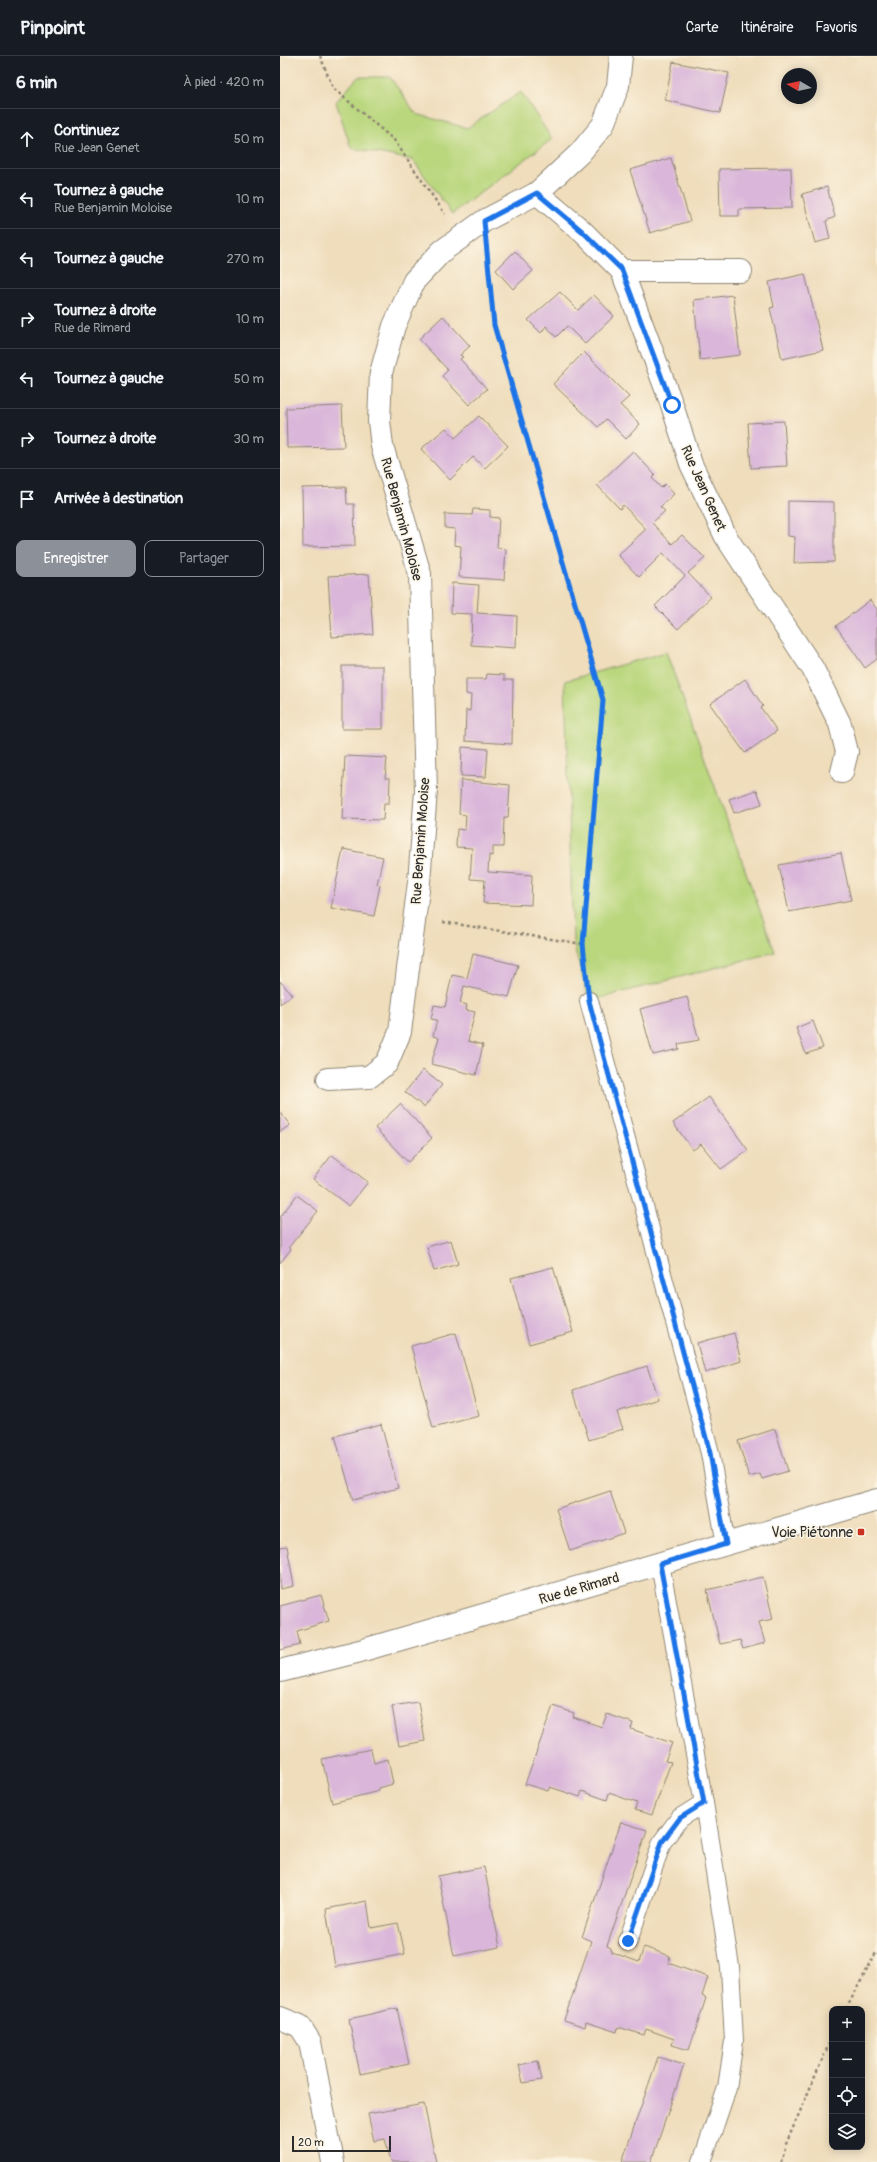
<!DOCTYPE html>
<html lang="fr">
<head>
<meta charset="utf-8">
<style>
	:root { --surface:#171b24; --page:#20242c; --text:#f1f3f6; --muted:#9ea1a6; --line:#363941; --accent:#8c9099 }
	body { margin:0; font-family:Pangolin,sans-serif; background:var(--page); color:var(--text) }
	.controls { position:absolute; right:12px; bottom:12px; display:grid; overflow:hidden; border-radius:8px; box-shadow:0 2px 10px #0003 }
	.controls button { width:36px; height:36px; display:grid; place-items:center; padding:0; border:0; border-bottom:1px solid var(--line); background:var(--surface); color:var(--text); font:20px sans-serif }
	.compass { position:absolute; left:501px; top:12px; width:36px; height:36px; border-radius:50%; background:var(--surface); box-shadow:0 2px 10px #0003; rotate:279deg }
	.scale { position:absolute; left:12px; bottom:10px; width:99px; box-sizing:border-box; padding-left:4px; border:2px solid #2b2b2b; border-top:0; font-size:11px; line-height:14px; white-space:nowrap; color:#2b2b2b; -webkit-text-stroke:3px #fcf5e5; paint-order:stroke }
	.stop { position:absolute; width:12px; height:12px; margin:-9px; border:3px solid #1a73e8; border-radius:50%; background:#fff }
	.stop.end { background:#1a73e8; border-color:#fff; box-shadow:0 1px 4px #0008 }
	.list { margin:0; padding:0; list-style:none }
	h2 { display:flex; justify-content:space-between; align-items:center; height:52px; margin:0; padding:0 16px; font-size:17px }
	h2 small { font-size:13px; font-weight:400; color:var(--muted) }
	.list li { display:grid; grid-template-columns:26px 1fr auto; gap:12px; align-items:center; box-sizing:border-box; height:60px; padding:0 16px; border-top:1px solid var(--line) }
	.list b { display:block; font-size:15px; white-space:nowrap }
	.list p { margin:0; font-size:13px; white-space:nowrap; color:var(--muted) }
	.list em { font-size:13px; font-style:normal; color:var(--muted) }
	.actions { display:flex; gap:8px; padding:12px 16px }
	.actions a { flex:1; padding:9px 0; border:1px solid var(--accent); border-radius:8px; text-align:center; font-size:14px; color:var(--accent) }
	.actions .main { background:var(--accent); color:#fff }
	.icon { flex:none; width:22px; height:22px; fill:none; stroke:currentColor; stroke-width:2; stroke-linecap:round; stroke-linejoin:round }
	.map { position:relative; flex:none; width:597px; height:2106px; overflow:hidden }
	header { display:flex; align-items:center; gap:24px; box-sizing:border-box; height:56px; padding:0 20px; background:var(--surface); border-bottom:1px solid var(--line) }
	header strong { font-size:19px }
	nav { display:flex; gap:22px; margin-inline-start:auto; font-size:14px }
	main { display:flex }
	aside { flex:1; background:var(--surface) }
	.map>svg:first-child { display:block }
	.green { fill:#bad77e; stroke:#728154 }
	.building { fill:#dab7da }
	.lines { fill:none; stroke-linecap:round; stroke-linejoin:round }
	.lane-casing { stroke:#8d8473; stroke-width:20 }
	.street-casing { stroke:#8d8473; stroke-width:24 }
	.secondary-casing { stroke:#8d8473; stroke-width:24 }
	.path { stroke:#8d8473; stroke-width:2.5; stroke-dasharray:3 3; stroke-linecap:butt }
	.lane { stroke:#fff; stroke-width:18 }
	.street { stroke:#fff; stroke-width:22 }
	.secondary { stroke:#fff; stroke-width:22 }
	.route { stroke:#1a73e8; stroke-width:5 }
	.poi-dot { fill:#c8321e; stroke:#fcf5e5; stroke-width:1.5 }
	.labels { text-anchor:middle; stroke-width:3; stroke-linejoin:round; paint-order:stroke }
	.street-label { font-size:14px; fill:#2b2b2b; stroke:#fcf5e5 }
	.poi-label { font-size:14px; fill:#2b2b2b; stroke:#fcf5e5; text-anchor:end }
</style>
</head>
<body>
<header>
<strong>Pinpoint</strong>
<nav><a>Carte</a><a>Itinéraire</a><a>Favoris</a></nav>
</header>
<main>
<aside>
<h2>6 min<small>À pied · 420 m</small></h2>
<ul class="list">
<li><svg class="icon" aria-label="ahead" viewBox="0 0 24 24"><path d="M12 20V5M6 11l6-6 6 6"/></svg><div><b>Continuez</b><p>Rue Jean Genet</p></div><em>50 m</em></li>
<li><svg class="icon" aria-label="left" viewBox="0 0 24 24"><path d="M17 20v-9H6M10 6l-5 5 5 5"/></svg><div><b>Tournez à gauche</b><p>Rue Benjamin Moloise</p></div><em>10 m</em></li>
<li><svg class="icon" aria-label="left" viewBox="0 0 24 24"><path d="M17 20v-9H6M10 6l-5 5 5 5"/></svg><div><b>Tournez à gauche</b></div><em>270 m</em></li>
<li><svg class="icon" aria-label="right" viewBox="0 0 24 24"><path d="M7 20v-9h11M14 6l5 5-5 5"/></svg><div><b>Tournez à droite</b><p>Rue de Rimard</p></div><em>10 m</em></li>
<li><svg class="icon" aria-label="left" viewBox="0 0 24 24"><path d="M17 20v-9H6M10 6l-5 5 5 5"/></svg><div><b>Tournez à gauche</b></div><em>50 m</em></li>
<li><svg class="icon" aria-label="right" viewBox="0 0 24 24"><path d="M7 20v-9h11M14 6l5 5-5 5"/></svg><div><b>Tournez à droite</b></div><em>30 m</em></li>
<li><svg class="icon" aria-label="arrive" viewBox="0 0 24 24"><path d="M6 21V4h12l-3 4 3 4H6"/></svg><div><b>Arrivée à destination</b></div></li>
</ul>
<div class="actions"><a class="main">Enregistrer</a><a>Partager</a></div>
</aside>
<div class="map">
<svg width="597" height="2106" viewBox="0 0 597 2106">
	<rect width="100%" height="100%" fill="#fcf5e5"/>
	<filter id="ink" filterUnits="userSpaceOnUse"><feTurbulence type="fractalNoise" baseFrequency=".025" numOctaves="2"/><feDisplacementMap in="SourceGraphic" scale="8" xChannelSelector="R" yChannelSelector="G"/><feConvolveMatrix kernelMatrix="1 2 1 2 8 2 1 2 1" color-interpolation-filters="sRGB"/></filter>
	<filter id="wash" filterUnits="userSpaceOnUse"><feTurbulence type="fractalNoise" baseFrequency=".012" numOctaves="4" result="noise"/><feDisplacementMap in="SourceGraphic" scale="16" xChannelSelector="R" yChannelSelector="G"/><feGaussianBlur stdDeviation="0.9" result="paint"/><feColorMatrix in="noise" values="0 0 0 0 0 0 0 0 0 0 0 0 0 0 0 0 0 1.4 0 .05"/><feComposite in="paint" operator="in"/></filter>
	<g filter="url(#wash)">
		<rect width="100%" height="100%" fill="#efddbb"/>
		<g class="green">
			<path d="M78,21h32l26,37 51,14 54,-36 31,47 -100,75 -39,-54 -62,-12 -15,-46z"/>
			<path d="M386,596l109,300 -186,49 -16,-59 -8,-261z"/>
		</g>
		<g id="blocks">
			<g class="building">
				<path d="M393,6l56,11 -9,40 -55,-13z"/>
				<path d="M391,102l19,63 -40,12 -20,-63z"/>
				<path d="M511,112l1,40 -53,1v7h-19l-1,-47z"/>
				<path d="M547,131l8,30 -9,4 4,18 -15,4 -13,-49z"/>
				<path d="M235,195l18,20 -20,18 -17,-19z"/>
				<path d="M525,218l18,76 -41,9 -12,-51 4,-1 -5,-25z"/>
				<path d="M280,236l18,18 16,-15 20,21 -29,28 -18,-18 -11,11 -10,-11 -5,7 -13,-13z"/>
				<path d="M453,239l7,60 -40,5 -6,-60z"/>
				<path d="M163,260l27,30 -10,9 3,2 -3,2 27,30 -18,16 -27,-29 6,-6 -29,-31z"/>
				<path d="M304,296l45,45 -9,8 20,19 -14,15 -20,-20 -8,8 -45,-43z"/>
				<path d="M62,350l2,41 -57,1 -1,-40z"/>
				<path d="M199,360l29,30 -23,22 -12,-11 -23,23 -29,-31 25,-21 9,10z"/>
				<path d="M504,365l3,45 -36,2 -3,-45z"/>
				<path d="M353,395l22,24 -3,3 9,10 4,-4 9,10 -14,13 5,4 -13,12 20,21 10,-9 23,23 -17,15 23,24 -33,32 -23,-23 30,-30 -22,-23 -24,24 -21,-22 28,-26 -23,-24 -3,4 -23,-24z"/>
				<path d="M66,431l1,17h7l1,42 -52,1 -1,-59z"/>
				<path d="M508,445l46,1v60l-40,1 1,-26 -7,-1z"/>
				<path d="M193,453l17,1v7l9,1 -2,30 9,1 -2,31 -45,-3 2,-31 -7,-1 1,-16 -10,-1v-14l27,1z"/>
				<path d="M89,518l4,60 -41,3 -4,-61z"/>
				<path d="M172,527l27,2 -2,28 40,3 -1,32 -45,-3 1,-31 -21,-1z"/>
				<path d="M590,544l7,9v50l-12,9 -29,-42z"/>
				<rect x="62" y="610" width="41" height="63"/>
				<path d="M207,618l17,1v5h9l-1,64 -47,-3 1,-31 4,1 1,-16 -5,-1v-15h20z"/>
				<path d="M465,623l18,27 -2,2 16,23 -32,22 -35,-49z"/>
				<path d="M182,691l26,2 -2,28 -25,-1z"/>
				<path d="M65,700l42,2 -2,20h5l-1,25h-5l-1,17 -41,-1z"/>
				<path d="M181,724l49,5 -2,33h-4l-1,29h-10v9l-4,-1 -1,17 44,3 -1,30 -48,-2 2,-23 -15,-1 2,-31 -16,-1 1,-18 8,1 1,-15 -7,-1z"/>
				<path d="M477,734l5,14 -28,9 -5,-14z"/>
				<path d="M63,793l40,8 -6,27 3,1 -6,31 -43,-8z"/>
				<path d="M561,797l10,47 -62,12 -10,-47z"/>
				<path d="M193,898l45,11 -9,32 -45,-11 -4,17 7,2 -1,5 9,2 -7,29 15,4 -7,30 -45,-11 8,-26 -6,-2 4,-16 -6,-1 3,-14 11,2 7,-32 15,3z"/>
				<path d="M0,925l12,14 -12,9z"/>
				<path d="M407,941l12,43 -21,4 1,5 -26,6 -13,-46z"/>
				<path d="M533,965l10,27 -17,6 -10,-26z"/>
				<path d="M143,1014l19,15 -18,22 -19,-15z"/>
				<path d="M429,1041l39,53 -27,19 -20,-25 -8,6 -20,-27z"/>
				<path d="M120,1048l32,34 -24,24 -33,-34z"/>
				<path d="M0,1056l10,13 -10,7z"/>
				<path d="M52,1099l36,27 -19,24 -36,-27z"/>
				<path d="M17,1139l21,16 -29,36 2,2 -11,14v-46z"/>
				<path d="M171,1184l7,24 -24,7 -7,-24z"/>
				<path d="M273,1211l20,65 -44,12 -18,-66z"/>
				<path d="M176,1277l23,83 -46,12 -22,-82z"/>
				<path d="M454,1277l7,28 -36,12 -8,-30z"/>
				<path d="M367,1310l11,33 -41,13 6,17 -34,11 -16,-50z"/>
				<path d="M101,1368l17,64 -45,12 -18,-64z"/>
				<path d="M495,1373l13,42 -26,8 -2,-5 -11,3 -11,-36z"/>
				<path d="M330,1435l14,42 -54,18 -14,-42z"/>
				<path d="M7,1490l7,40 -14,3v-42z"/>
				<path d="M483,1521l10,42 -14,3 6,21 -22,6 -3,-9 -20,4 -13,-54z"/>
				<path d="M41,1539l8,26 -32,10 3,14 -20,5v-44z"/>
				<path d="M138,1646l7,39 -26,5 -7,-40z"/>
				<path d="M273,1650l21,7 -1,4 29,10 5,-13 26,9 -2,6 41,14 -7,18 6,1 -19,53 -17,-5 2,-7 -28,-10 -2,7 -25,-9 -2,6 -30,-10 -2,4 -23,-7z"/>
				<path d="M91,1693l3,14 14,-4 5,25 -14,4v3l-47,12 -10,-44z"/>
				<path d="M341,1766l26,8 -40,116 4,2v4l28,10 5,-15 26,9 -2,7 40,14 -6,19 4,2 -17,52 -17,-5 2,-6 -28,-10 -2,6 -26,-8 -1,5 -31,-10 -1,5 -21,-7 27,-79 -9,-4z"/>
				<path d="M204,1811l16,80 -46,9 -16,-80z"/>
				<path d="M87,1845l4,27 27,-5 7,31 -70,13 -9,-58z"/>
				<path d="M117,1952l12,56 -49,10 -11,-55z"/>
				<path d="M378,2001l26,8 -33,97h-29z"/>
				<path d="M258,2005l4,19 -19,3 -4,-18z"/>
				<path d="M144,2048l12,58h-45l-6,-23 -11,2 -6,-27z"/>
			</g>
		</g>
	</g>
	<g filter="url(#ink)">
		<use href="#blocks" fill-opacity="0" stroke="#8d8473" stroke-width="1"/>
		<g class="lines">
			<defs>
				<g id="lane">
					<path d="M309,945l121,452 16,92"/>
					<path d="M380,1508l44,239 26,164 4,74 -7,47 -25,74"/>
					<path d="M348,1885l34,-99 18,-24 24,-15"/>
				</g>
				<g id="street">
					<path d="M257,137l45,38 40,40 50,134 19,59 35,73 87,132 27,55 7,28 -5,20"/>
					<path d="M342,215h119"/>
					<path d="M48,1023l41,-2 18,-14 13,-31 19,-150 7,-91 -6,-217 -38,-128 -3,-25 2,-48 13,-47 20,-45 28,-30 42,-30 53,-28 43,-40 23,-28 15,-39 3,-30"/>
					<path d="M0,1962l20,8 10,16 23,120"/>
				</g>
				<path id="secondary" d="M0,1615l80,-20 517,-151"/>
			</defs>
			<use href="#lane" class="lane-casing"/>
			<use href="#street" class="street-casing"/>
			<use href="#secondary" class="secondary-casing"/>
			<g class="path">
				<path d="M40,0l13,32 61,52 51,74"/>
				<path d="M207,197l7,72 109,375 -20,244 3,31"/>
				<path d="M163,866l140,22"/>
				<path d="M566,1953l31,-58"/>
				<path d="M501,2106l5,-18 46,-107"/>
			</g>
			<use href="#lane" class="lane"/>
			<use href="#street" class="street"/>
			<use href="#secondary" class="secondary"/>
		</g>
	</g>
	<g class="lines" filter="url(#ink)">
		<path class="route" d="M348,1885l34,-99 18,-24 24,-15 -44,-239 66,-20 -16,-91 -121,-452 -6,-57 20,-244 -109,-375 -10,-104 53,-28 45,38 40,39 50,135"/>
	</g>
	<rect class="poi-dot" x="577" y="1472" width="8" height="8" rx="2"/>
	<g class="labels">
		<g class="street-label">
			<text transform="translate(424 432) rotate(66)" y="5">Rue Jean Genet</text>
			<text transform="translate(122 463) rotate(75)" y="5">Rue Benjamin Moloise</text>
			<text transform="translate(140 785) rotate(-86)" y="5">Rue Benjamin Moloise</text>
			<text transform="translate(299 1532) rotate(-16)" y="5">Rue de Rimard</text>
		</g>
		<g class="poi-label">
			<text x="573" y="1481">Voie Piétonne</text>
		</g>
	</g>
</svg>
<div class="controls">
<button>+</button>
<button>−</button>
<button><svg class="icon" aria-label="locate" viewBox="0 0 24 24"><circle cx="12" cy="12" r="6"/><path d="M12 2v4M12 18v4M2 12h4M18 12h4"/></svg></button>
<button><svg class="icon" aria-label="layers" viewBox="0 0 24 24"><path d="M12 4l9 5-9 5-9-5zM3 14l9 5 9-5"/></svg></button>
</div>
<svg class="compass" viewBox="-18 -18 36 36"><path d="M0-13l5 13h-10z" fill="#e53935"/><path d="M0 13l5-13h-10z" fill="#9ea1a6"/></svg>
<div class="scale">20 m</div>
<div class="stop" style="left:392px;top:349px"></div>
<div class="stop end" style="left:348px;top:1885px"></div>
</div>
</main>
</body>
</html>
